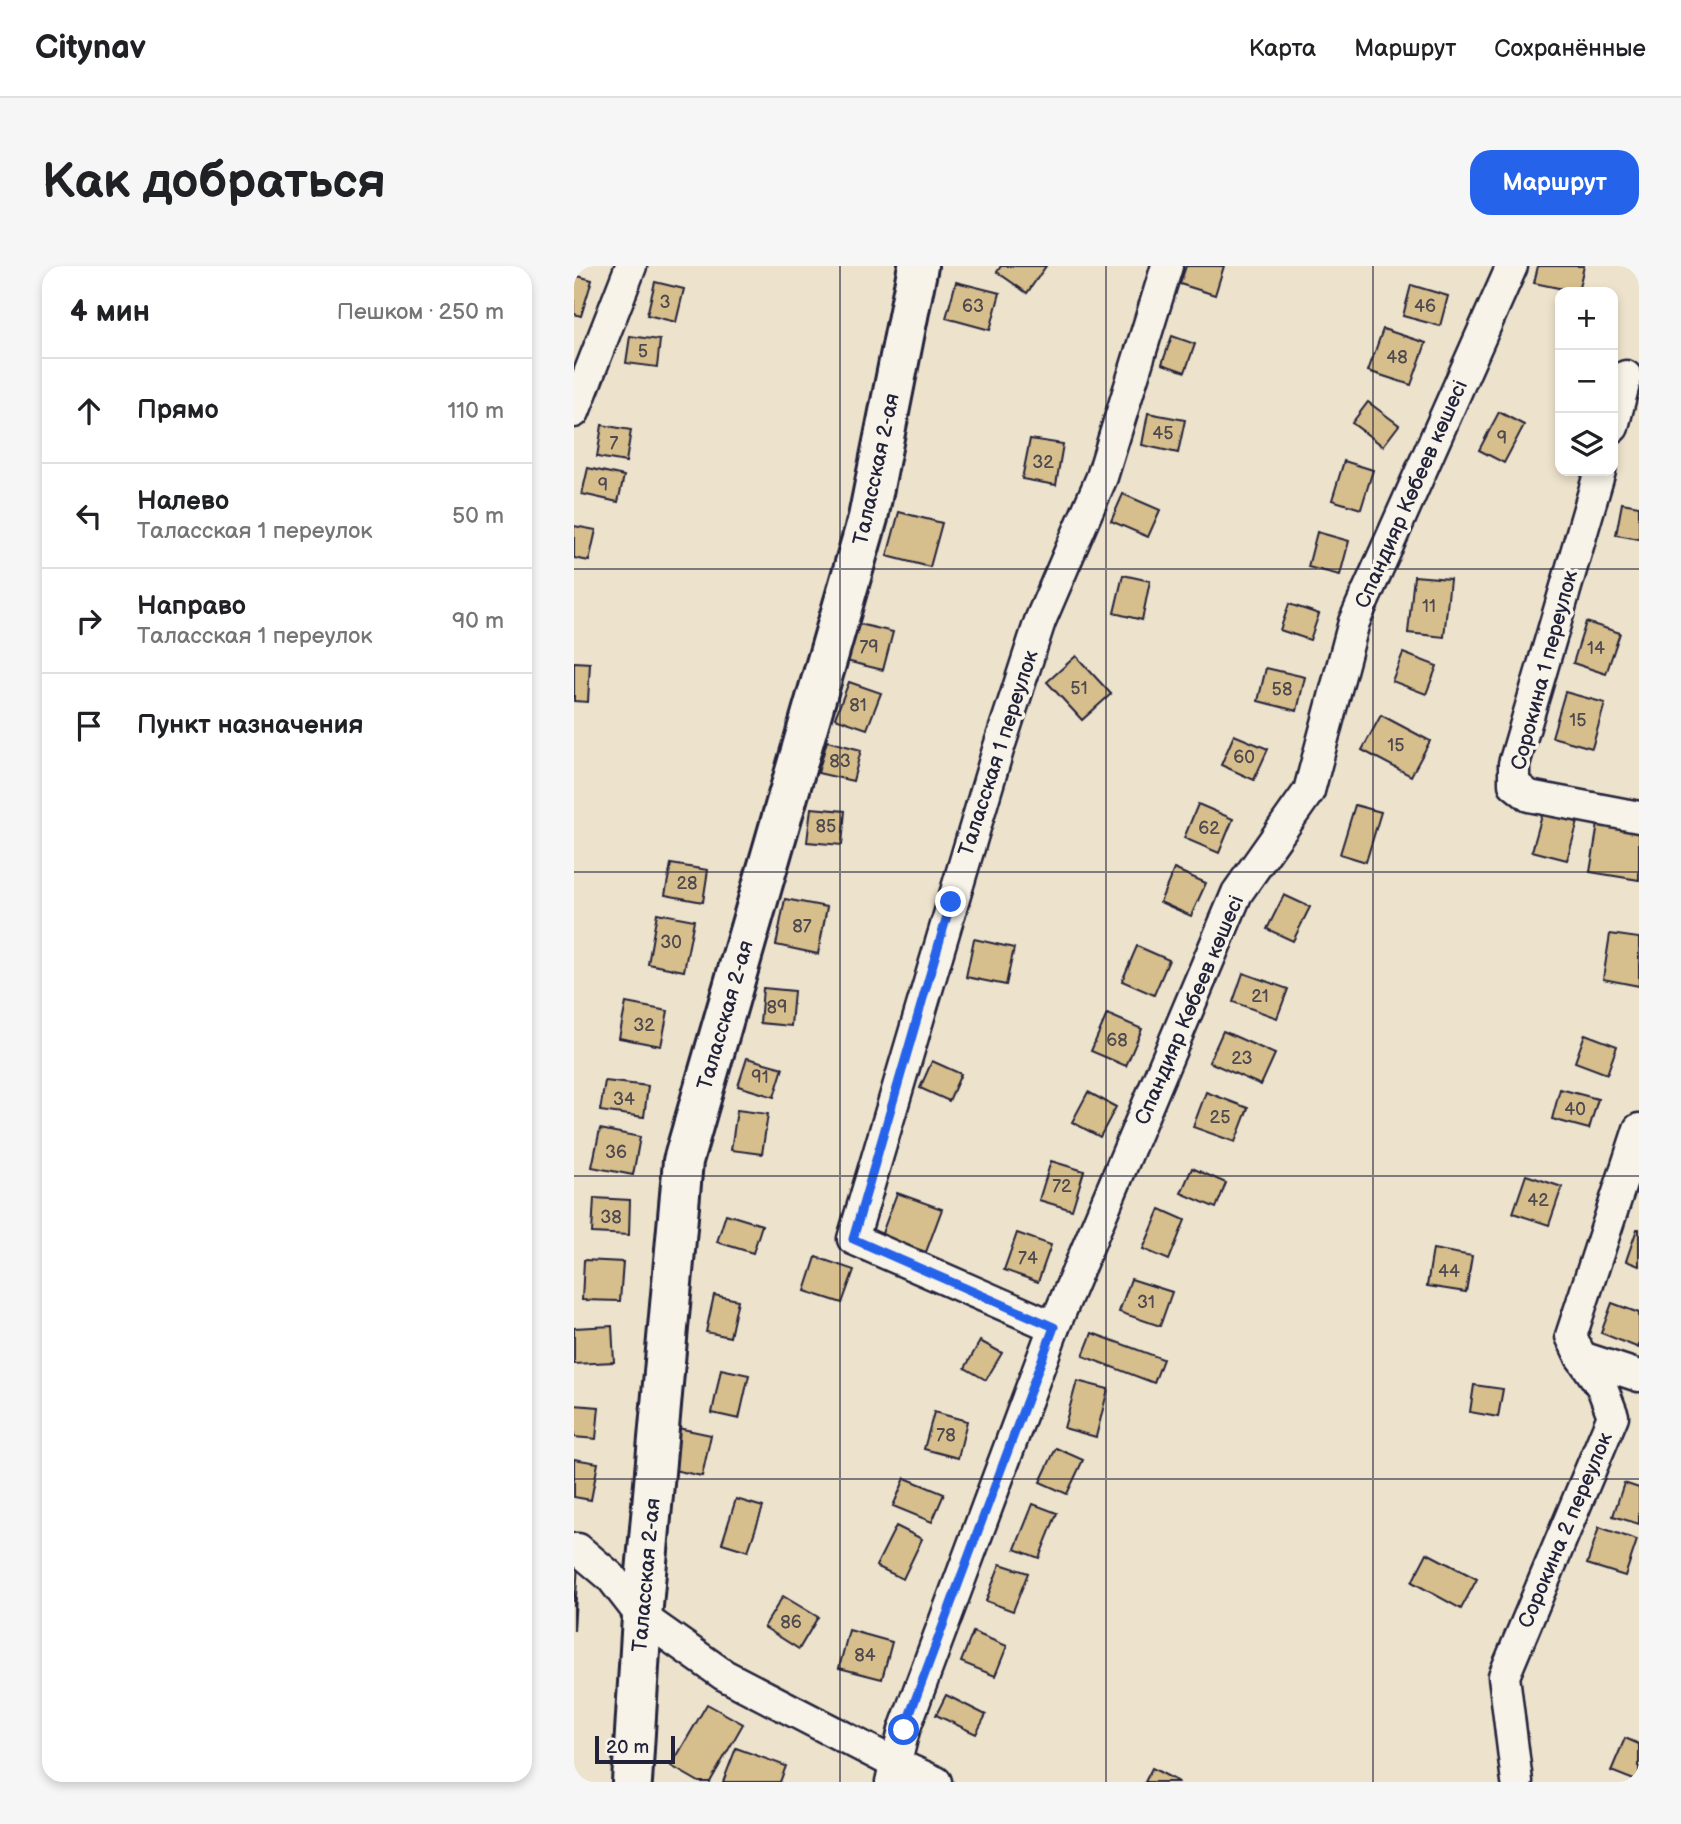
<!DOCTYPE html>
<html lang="ru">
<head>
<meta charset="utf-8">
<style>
	:root { --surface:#fff; --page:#f6f6f6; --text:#202124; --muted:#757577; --line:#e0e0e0; --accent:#2563eb }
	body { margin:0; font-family:"Balsamiq Sans",sans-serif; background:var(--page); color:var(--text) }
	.controls { position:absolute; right:21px; top:21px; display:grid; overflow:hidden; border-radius:14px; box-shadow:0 4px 10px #0003 }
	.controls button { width:63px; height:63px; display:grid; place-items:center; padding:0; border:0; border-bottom:2px solid var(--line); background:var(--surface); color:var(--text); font:35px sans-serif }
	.scale { position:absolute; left:21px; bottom:18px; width:80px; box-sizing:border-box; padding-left:7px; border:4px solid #22223b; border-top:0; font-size:19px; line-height:24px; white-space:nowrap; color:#22223b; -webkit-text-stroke:5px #f7f3e8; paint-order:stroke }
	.stop { position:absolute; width:21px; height:21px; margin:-16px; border:5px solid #2563eb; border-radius:50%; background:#fff }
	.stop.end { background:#2563eb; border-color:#fff; box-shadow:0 2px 7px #0008 }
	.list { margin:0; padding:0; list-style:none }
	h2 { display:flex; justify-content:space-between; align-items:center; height:91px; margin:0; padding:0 28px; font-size:30px }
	h2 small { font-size:23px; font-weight:400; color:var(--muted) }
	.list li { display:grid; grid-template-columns:46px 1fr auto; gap:21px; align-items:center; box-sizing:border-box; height:105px; padding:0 28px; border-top:2px solid var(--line) }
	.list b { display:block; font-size:26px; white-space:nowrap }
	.list p { margin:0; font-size:23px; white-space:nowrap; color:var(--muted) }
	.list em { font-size:23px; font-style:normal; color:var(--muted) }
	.icon { flex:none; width:38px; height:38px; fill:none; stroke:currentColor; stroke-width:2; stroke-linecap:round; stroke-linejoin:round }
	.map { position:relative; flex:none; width:1065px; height:1516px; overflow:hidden; border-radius:21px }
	header { display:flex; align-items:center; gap:42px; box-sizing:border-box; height:98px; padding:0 35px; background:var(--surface); border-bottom:2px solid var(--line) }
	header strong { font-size:33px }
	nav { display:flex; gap:38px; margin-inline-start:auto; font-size:24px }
	.intro { display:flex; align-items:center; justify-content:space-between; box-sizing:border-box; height:168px; padding:0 42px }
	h1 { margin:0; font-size:49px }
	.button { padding:18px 32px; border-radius:21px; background:var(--accent); color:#fff; font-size:24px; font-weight:700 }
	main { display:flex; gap:42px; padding:0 42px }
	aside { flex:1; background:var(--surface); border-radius:21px; box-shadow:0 4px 10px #0003 }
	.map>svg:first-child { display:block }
	.building { fill:#d7be8d; stroke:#22223b; stroke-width:2 }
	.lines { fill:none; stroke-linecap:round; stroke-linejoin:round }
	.street-casing { stroke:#22223b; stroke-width:35 }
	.secondary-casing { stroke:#22223b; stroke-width:44 }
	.street { stroke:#f7f3e8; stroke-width:30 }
	.secondary { stroke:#f7f3e8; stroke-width:38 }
	.route { stroke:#2563eb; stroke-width:9 }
	.grid { fill:none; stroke:#22223b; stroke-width:2; stroke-opacity:0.55 }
	.labels { text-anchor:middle; stroke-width:7; stroke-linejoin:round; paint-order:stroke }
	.number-label { font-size:18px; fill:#4f4950 }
	.street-label { font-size:21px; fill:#22223b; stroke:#f7f3e8 }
</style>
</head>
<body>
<header>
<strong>Citynav</strong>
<nav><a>Карта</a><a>Маршрут</a><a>Сохранённые</a></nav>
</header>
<div class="intro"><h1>Как добраться</h1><a class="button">Маршрут</a></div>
<main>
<aside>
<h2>4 мин<small>Пешком · 250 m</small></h2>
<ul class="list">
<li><svg class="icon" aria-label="ahead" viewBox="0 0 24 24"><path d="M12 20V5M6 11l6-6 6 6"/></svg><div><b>Прямо</b></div><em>110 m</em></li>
<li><svg class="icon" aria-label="left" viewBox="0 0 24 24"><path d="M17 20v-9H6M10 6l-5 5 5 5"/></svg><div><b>Налево</b><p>Таласская 1 переулок</p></div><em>50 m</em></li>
<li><svg class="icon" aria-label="right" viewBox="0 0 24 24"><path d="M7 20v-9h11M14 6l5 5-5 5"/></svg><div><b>Направо</b><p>Таласская 1 переулок</p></div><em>90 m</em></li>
<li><svg class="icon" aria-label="arrive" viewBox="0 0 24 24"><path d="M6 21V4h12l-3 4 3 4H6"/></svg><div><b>Пункт назначения</b></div></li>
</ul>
</aside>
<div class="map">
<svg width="1065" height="1516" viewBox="0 0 1065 1516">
	<rect width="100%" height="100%" fill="#ede3cd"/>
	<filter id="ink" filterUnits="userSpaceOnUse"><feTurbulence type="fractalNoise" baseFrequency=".0143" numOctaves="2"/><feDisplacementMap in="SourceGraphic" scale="14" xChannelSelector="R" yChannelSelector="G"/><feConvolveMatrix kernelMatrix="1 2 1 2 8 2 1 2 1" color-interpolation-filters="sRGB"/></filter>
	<g filter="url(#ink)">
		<g class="building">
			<path d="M427,0h45l-19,27 -30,-21z"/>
			<path d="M612,0h38l-9,29 -35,-11z"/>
			<path d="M964,0h46l-6,26 -44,-9z"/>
			<path d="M0,9l18,5 -11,36 -7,-2z"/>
			<path d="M81,16l29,7 -8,33 -29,-7z"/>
			<path d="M382,16l44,11 -10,37 -44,-12z"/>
			<path d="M837,19l37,11 -8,30 -37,-10z"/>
			<path d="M809,63l43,14 -15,42 -43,-14z"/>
			<path d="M56,70l30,4 -3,27 -31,-4z"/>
			<path d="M598,70l23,8 -10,28 -23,-8z"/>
			<path d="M794,136l31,23 -16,21 -31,-23z"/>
			<path d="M925,146l25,13 -20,38 -25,-13z"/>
			<path d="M574,147l37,7 -7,33 -36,-8z"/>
			<path d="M28,159l29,5 -5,32 -29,-5z"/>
			<path d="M456,173l33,5 -7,41 -34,-6z"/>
			<path d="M770,195l29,9 -12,39 -29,-9z"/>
			<path d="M14,202l36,8 -6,26 -36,-8z"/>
			<path d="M549,228l37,16 -12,27 -37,-16z"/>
			<path d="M1048,237l17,3v33l-23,-4z"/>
			<path d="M325,246l43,11 -12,44 -43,-11z"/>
			<path d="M0,260l22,4 -7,31 -15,-3z"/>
			<path d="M743,266l32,9 -9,34 -32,-8z"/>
			<path d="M549,309l27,6 -8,39 -28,-7z"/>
			<path d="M840,310l36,3 -6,58 -36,-4z"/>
			<path d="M715,338l30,10 -9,26 -30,-10z"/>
			<path d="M1012,356l34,11 -14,41 -33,-11z"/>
			<path d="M281,357l38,9 -10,38 -37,-9z"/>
			<path d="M829,387l34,13 -11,28 -34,-13z"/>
			<path d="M502,390l35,38 -29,26 -35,-38z"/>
			<path d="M0,396l16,1 -2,39 -14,-1z"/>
			<path d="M692,402l39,9 -8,34 -39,-10z"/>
			<path d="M275,416l32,11 -14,36 -32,-11z"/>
			<path d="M991,426l40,11 -13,45 -40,-11z"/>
			<path d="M807,449l49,26 -19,35 -49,-26z"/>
			<path d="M660,469l34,14 -14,31 -33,-15z"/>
			<path d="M253,475l34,9 -8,31 -35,-8z"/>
			<path d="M624,538l35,15 -14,34 -35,-15z"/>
			<path d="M781,539l26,7 -15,50 -26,-8z"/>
			<path d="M237,542l34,3 -3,34 -35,-3z"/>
			<path d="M969,546l35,10 -11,38 -35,-9z"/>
			<path d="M1024,558l41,6v50l-49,-8z"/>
			<path d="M97,598l37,6 -5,32 -38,-7z"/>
			<path d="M600,603l32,14 -15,33 -31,-14z"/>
			<path d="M710,629l26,12 -17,34 -26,-12z"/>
			<path d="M211,633l42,8 -9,47 -42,-9z"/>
			<path d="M83,647l37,7 -10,51 -36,-7z"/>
			<path d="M1036,668l29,4v48l-36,-7z"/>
			<path d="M400,673l40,9 -8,37 -40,-8z"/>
			<path d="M563,680l32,14 -15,35 -32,-14z"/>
			<path d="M669,707l45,16 -11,29 -44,-16z"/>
			<path d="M189,722l31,3 -3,35 -31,-3z"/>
			<path d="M52,737l42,8 -7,35 -42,-8z"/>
			<path d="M533,748l35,15 -16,37 -35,-15z"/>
			<path d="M649,765l52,23 -14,31 -52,-23z"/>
			<path d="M1011,768l32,12 -10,28 -32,-12z"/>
			<path d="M173,792l36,10 -9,29 -36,-11z"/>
			<path d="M358,795l29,13 -12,27 -29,-13z"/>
			<path d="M31,815l43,5 -4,31 -44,-6z"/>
			<path d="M986,823l38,10 -9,30 -37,-10z"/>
			<path d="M514,826l28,15 -16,30 -28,-15z"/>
			<path d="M632,826l42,16 -13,34 -42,-15z"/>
			<path d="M163,844l31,4 -6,40 -31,-4z"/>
			<path d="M26,863l40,8 -7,38 -41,-8z"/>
			<path d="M477,895l33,10 -12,39 -33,-10z"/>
			<path d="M618,902l34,15 -10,25 -35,-15z"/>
			<path d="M952,909l36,12 -13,38 -36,-12z"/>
			<path d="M323,927l45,16 -16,43 -45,-16z"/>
			<path d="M20,932l36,2 -1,35 -37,-2z"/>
			<path d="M586,943l25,11 -16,40 -26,-11z"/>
			<path d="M152,948l36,11 -9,28 -36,-11z"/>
			<path d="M1063,963h2v37l-13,-5z"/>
			<path d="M443,967l34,12 -13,37 -34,-12z"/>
			<path d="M859,983l39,7 -6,36 -39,-6z"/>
			<path d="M242,991l38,13 -12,33 -37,-12z"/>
			<path d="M10,994l39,2 -3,39 -38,-1z"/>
			<path d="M557,1013l41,13 -12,34 -41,-14z"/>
			<path d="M140,1029l24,5 -8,37 -24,-5z"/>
			<path d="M1038,1037l27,10v35l-38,-15z"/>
			<path d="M38,1060l2,36 -40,2v-36z"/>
			<path d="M518,1067l71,26 -9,24 -71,-27z"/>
			<path d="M406,1075l22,12 -16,27 -21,-12z"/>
			<path d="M147,1103l28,6 -10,44 -27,-6z"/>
			<path d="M503,1115l31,8 -12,48 -32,-9z"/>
			<path d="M900,1119l29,4 -5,28 -28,-5z"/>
			<path d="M0,1139l25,2 -3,32 -22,-2z"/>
			<path d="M360,1146l33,9 -9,37 -34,-9z"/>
			<path d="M104,1162l33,7 -9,41 -33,-7z"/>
			<path d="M482,1182l27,12 -16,34 -27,-12z"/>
			<path d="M0,1193l24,4 -7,37 -17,-3z"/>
			<path d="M331,1212l39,16 -12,28 -39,-16z"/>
			<path d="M1050,1217l15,5v36l-26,-8z"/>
			<path d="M162,1233l27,8 -15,44 -26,-8z"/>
			<path d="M459,1238l24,9 -18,45 -24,-9z"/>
			<path d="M322,1260l26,13 -19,40 -27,-13z"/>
			<path d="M1025,1261l38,13 -12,36 -38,-12z"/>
			<path d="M853,1287l50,26 -16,30 -49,-27z"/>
			<path d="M4,1297l-4,68v-67z"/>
			<path d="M426,1298l28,9 -15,38 -27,-10z"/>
			<path d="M209,1330l35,21 -19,32 -35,-22z"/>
			<path d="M275,1364l43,12 -10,37 -43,-11z"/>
			<path d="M399,1366l34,14 -12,30 -34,-14z"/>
			<path d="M372,1429l40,20 -10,19 -40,-19z"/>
			<path d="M133,1438l36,20 -33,58h-11l-28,-16z"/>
			<path d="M1051,1472l14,6v38l-28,-11z"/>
			<path d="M162,1482l50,18 -6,16h-57z"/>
			<path d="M578,1502l27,14h-34z"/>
		</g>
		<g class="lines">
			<defs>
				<g id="street">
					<path d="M0,146l57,-146"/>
					<path d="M1039,161l13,-51"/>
					<path d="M1026,205l-86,293v20l15,12 110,21"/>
					<path d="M480,1061l-201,-88 145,-489 42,-129 62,-144 65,-211"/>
					<path d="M1007,1091l58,19"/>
					<path d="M0,1283h4l33,28 31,40 82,58 170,88 42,19"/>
					<path d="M317,1516l13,-52 150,-403 183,-434 72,-102 45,-169 158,-356"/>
					<path d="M943,1516l-13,-106 109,-260 -11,-29 -21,-30 -10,-21 68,-207"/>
				</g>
				<path id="secondary" d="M58,1516l10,-165 41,-456 185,-643 50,-252"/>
			</defs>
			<use href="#street" class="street-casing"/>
			<use href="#secondary" class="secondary-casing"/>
			<use href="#street" class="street"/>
			<use href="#secondary" class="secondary"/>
		</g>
	</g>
	<g class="lines" filter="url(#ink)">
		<path class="route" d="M330,1464l150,-403 -201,-88 98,-337"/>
	</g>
	<path class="grid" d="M266,0v1516M532,0v1516M799,0v1516M0,303h1065M0,606h1065M0,910h1065M0,1213h1065"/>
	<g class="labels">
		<g class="number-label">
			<text x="91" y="42">3</text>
			<text x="399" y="46">63</text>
			<text x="851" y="46">46</text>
			<text x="69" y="91">5</text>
			<text x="823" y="97">48</text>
			<text x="589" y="173">45</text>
			<text x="928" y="178">9</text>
			<text x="40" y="183">7</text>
			<text x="469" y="202">32</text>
			<text x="29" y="225">9</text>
			<text x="855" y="346">11</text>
			<text x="295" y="387">79</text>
			<text x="1022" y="388">14</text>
			<text x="505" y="428">51</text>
			<text x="708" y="429">58</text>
			<text x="284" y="445">81</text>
			<text x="1004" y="460">15</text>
			<text x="822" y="485">15</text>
			<text x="670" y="497">60</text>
			<text x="266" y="501">83</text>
			<text x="252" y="566">85</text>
			<text x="635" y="568">62</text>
			<text x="113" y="623">28</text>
			<text x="228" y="666">87</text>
			<text x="97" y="682">30</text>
			<text x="686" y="736">21</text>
			<text x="203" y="747">89</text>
			<text x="70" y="765">32</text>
			<text x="543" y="780">68</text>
			<text x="668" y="798">23</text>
			<text x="186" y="817">91</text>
			<text x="50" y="839">34</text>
			<text x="1001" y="849">40</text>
			<text x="646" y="857">25</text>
			<text x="42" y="892">36</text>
			<text x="488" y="926">72</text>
			<text x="964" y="940">42</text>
			<text x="37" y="957">38</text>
			<text x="454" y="998">74</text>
			<text x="875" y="1011">44</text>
			<text x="572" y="1042">31</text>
			<text x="372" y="1175">78</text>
			<text x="217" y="1362">86</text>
			<text x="291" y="1395">84</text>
		</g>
		<g class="street-label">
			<text transform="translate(302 203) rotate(-78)" y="7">Таласская 2-ая</text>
			<text transform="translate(837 228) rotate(-66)" y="7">Спандияр Көбеев көшесі</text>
			<text transform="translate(970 404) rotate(-75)" y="7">Сорокина 1 переулок</text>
			<text transform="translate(424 487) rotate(-72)" y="7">Таласская 1 переулок</text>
			<text transform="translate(615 744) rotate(-67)" y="7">Спандияр Көбеев көшесі</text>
			<text transform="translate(151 749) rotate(-74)" y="7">Таласская 2-ая</text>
			<text transform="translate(991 1264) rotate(-67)" y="7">Сорокина 2 переулок</text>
			<text transform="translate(72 1309) rotate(-85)" y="7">Таласская 2-ая</text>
		</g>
	</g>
</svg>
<div class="controls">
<button>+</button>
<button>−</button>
<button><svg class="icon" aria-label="layers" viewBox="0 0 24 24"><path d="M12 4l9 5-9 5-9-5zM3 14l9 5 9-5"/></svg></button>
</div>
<div class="scale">20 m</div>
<div class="stop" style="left:330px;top:1464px"></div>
<div class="stop end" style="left:377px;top:636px"></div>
</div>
</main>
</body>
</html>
